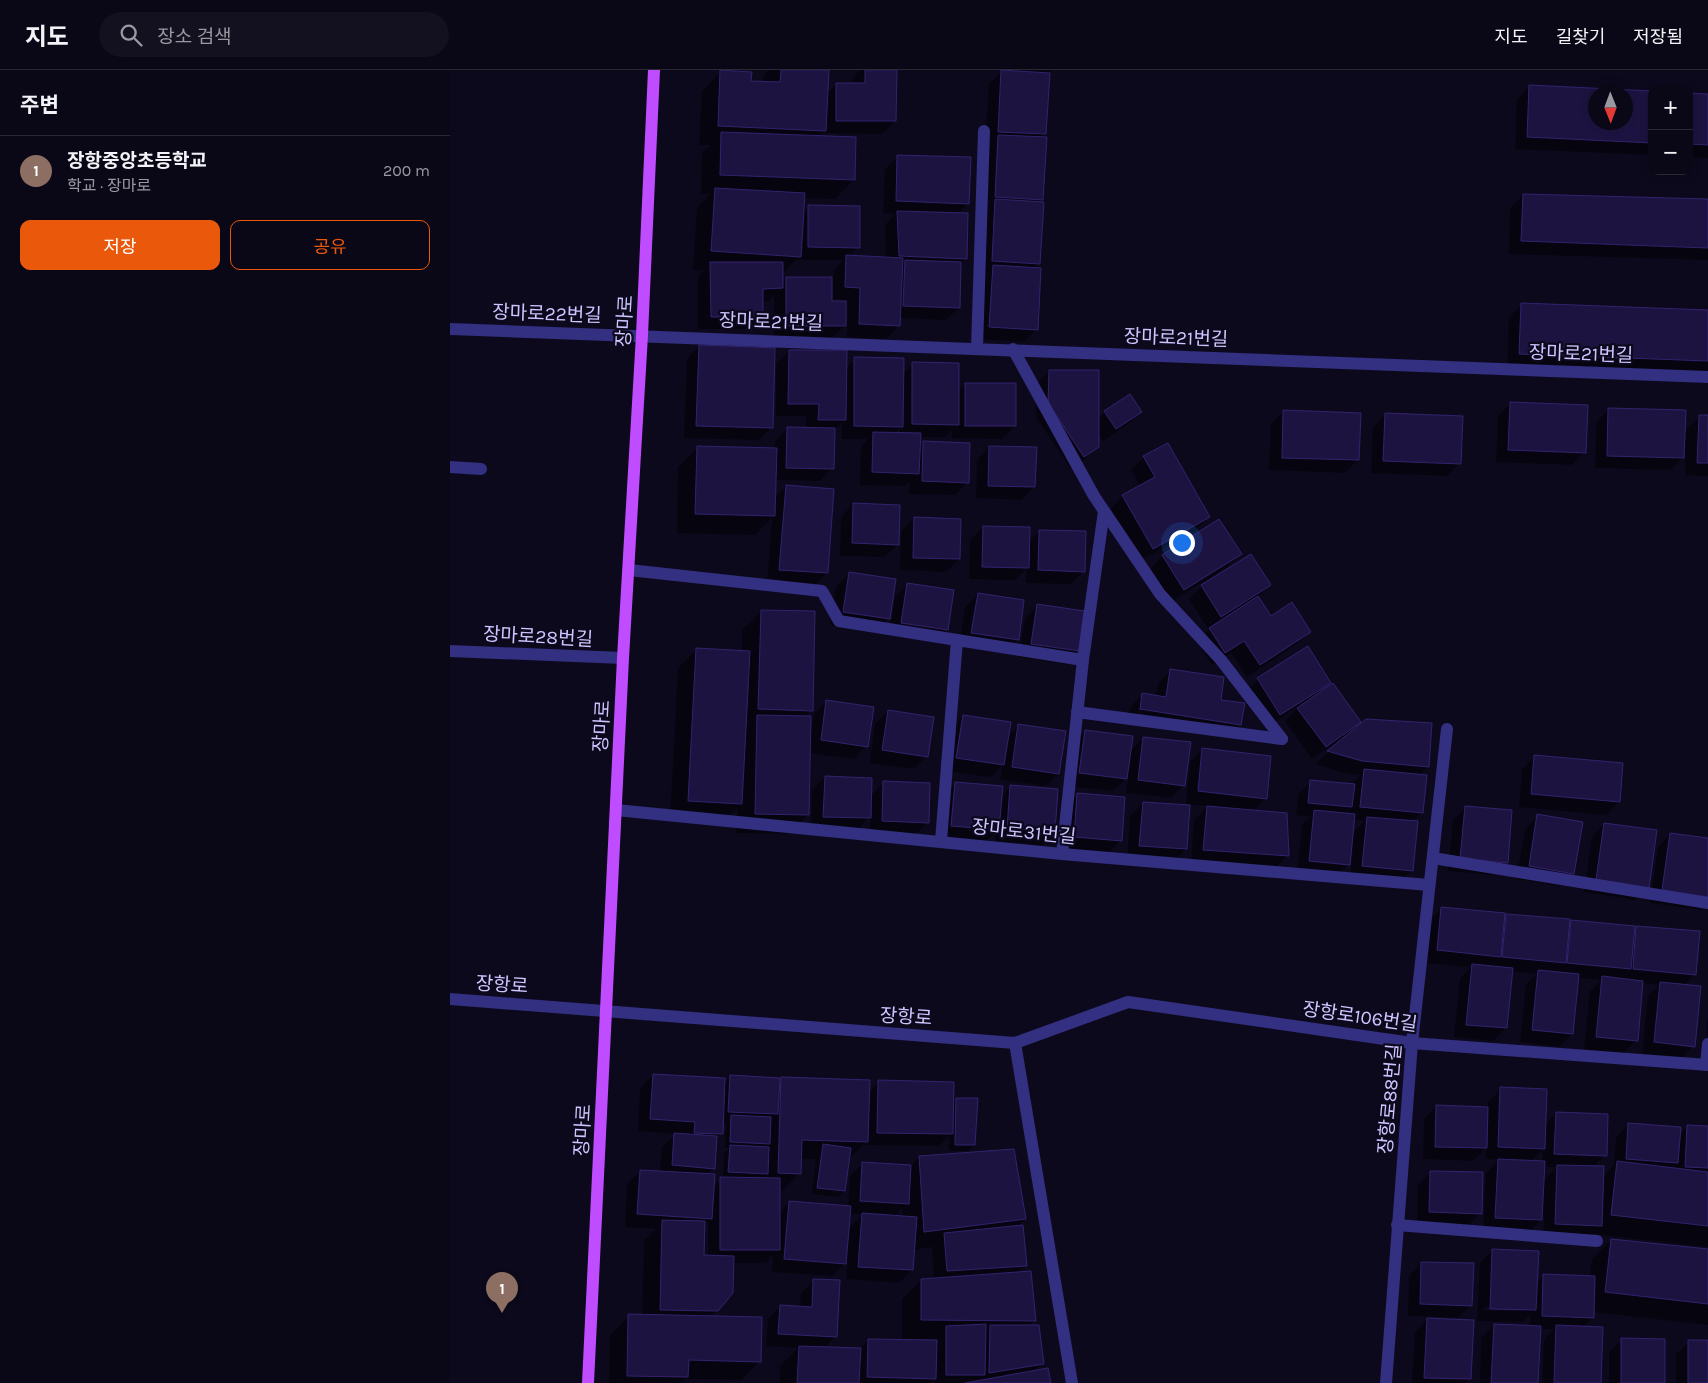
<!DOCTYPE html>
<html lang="ko">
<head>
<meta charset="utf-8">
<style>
	:root { --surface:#0a0716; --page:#13101f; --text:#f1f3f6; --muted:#9999a1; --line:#2a2835; --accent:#ea580c }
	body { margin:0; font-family:Karla,"Noto Sans KR",sans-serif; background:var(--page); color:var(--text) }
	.controls { position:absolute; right:15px; top:15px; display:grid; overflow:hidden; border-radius:10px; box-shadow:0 2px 8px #0003 }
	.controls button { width:45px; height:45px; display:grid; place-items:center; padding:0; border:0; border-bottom:1px solid var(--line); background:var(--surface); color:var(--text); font:25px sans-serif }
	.compass { position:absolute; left:1138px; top:15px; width:45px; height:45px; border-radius:50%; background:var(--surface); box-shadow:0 2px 8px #0003; rotate:179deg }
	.you { position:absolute; left:731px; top:472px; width:18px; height:18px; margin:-12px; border:4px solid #fff; border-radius:50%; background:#1a73e8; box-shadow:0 0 0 8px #1a73e833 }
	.badge { display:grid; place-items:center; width:32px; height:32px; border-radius:50%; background:var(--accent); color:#fff; font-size:16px; font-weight:700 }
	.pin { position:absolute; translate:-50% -41px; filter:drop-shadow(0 1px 2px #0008) }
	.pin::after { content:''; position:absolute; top:26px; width:18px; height:15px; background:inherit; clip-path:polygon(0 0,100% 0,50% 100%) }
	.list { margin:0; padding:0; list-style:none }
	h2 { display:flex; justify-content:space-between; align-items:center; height:65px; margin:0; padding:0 20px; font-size:21px }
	h2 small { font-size:16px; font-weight:400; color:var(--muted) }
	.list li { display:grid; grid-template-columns:32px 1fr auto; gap:15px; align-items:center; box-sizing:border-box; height:70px; padding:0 20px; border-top:1px solid var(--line) }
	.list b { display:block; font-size:19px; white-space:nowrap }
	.list p { margin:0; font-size:16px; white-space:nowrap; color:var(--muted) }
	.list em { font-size:16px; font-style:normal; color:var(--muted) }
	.actions { display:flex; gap:10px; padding:15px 20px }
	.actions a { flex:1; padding:11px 0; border:1px solid var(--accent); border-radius:10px; text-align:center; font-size:18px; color:var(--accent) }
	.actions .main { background:var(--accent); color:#fff }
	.icon { flex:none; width:28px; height:28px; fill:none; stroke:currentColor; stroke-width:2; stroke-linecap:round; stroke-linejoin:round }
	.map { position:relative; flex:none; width:1258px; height:1313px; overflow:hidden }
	header { display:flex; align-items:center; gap:30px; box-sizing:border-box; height:70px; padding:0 25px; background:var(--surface); border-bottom:1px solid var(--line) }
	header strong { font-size:24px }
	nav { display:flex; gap:28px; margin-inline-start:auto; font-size:18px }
	.search { width:350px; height:45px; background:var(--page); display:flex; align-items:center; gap:12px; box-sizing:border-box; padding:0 18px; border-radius:28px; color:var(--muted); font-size:19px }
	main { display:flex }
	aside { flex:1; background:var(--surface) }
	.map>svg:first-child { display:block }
	.shadow { fill:#0007; fill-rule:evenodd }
	.building { fill:#1d1340; stroke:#33236e; fill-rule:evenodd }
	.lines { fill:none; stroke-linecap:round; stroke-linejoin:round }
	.minor { stroke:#332f81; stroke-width:12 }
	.major { stroke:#bf4cff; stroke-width:12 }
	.labels { text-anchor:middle; stroke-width:4.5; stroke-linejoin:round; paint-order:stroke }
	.street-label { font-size:19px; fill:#cdc5ff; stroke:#0d091d }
</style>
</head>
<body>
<header>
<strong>지도</strong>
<div class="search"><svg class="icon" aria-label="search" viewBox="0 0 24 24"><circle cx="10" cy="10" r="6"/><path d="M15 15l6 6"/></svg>장소 검색</div>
<nav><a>지도</a><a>길찾기</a><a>저장됨</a></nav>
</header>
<main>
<aside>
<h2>주변<small></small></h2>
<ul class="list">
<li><span class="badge" style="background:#8d6e63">1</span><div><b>장항중앙초등학교</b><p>학교 · 장마로</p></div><em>200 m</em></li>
</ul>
<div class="actions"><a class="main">저장</a><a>공유</a></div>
</aside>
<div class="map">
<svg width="1258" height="1313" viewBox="0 0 1258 1313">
	<rect width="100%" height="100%" fill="#0d091d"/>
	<g class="shadow">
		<path d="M319,0h58l-1,24 11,-10h16v-7l7,-7h35v51l-13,13 -60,-1 -3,4 35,43 -19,19 -32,-1 -1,15 7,-7 49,41 -9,10 37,1 -1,-33 10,-11 -12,-1 2,-44 13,-13 70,48 -10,10h9l-1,45 -6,5 -1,44 -13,12 -46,-2 -1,8 -13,13 -39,-2 1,-37 -17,-1v4l14,21h2l-15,14h-58v-43l-5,6h-8v15l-12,13h-51v-53l6,-6h-11l4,-62 13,-14h-9l1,-41 8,-8h-11l3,-54 19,-19 29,10 13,1v-7zM346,190h47l-9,10 -1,8h-46l-6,6v-10z"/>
		<path d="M562,0h39l-2,3 -4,61 -4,4 1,61 -4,4 1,61 -5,5 2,61 -12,12 -47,-3 9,-190 4,-4 -5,-1 4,-60 13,-13h10z"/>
		<path d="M1080,17l122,6v62l-137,-6 2,-50zM1146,22h30v30h-30z"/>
		<path d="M1239,25l19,1v62l-19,-1z"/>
		<path d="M1073,125l185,5v60l-199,-6 1,-46z"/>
		<path d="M1072,235l186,7v62l-201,-8 2,-49z"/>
		<path d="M249,276l73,81 -13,13 -75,-2 3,-79z"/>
		<path d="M339,281l57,17 9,-9 47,15 11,-10 45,28 7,-8 50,42 -13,13 -50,-1v-8l-7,7h-26v10l4,-4 45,39 -13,13 -46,-1 1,-13 -5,5 -45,-1 1,-39 7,-7h-26v-16l-9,8 -1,37 -12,13 -45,-1v18l11,-12 41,87 -13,13 -47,-4 5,-64 -17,17 -78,-2 1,-66 19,-19 78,1v-8l13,-13 18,1v-13h-30v-52zM450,358v6l-5,-1z"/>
		<path d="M599,301l49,48 7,-7 25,-17 11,17 -13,12 -25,17 -6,-8v14l-13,13 -13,9 -35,-52v-33z"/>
		<path d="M1061,333l73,49 -12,13 -76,-3 2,-46z"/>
		<path d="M1159,339l75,23 16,-16h8v60l-23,-1 1,-20 -16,15 -75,-2 1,-46z"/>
		<path d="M834,341l74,49 -13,13 -76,-3 2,-46z"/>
		<path d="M936,344l74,49 -13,13 -76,-3 2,-46z"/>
		<path d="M540,377l44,40 -13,13 -45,-2 1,-38z"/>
		<path d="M694,387l65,60 -13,13 -56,31 -30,-52 13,-13 17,-10 -9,-16z"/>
		<path d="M403,434l45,40 -13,13 -45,-1 1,-39z"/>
		<path d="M464,448l45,41 -13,13 -46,-2 1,-39z"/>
		<path d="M769,451l21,33 -13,13 -56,35 -21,-33 12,-13z"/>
		<path d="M533,457l45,15 11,-11 45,40 -13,13 -45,-1v-14l-11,11 -46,-1 1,-39z"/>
		<path d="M399,504l40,44 -13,13 -46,-6 6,-38z"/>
		<path d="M458,514l39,45 -13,13 -45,-7 6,-38z"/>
		<path d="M820,515l-13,12 14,20 39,15 -13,12 -50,33 -16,-24 -19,12 -15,-23 12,-12 -20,-31 13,-13z"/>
		<path d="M528,524l39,46 -12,12 -46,-6 6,-39z"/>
		<path d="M588,536l45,6 -6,39 -12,13 -46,-7 6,-39z"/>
		<path d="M312,541l49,99 -7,7 6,16h1l3,-19 13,-12 39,44 -12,13 -45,-6 -1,62 -19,19 -53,-1 1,-25 -15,15 -52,-3 8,-152 19,-19 45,3v-22z"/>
		<path d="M721,601l48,30 21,23 -13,13 -99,-15 2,-15 13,-13 13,2 2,-13zM689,637h2l-1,9 -2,-1z"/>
		<path d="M808,609l71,3 -9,9 40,31 -10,9 1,2 76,34 -8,9 3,36 -10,10v49l-13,12 -49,-4 3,-36h-2l-2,21 -13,13 -39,-3 5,-50 8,-7 -14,-2 2,-21 13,-13 40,4 9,-10 -12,-1 -33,-10 20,-18 -1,-2 -22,15 -27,-38 14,-15 -32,21 -22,-35zM899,739l-1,5h-4zM903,750l11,1 -12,13z"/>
		<path d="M438,641l39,45 -13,13 -44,-6 5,-39z"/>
		<path d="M513,646l44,21 12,-12 39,49 -13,12 -45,-7 2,-13 -12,11 -46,-6 7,-42z"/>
		<path d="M635,661l44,21 14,-14 41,47 -13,13 -45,-5 2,-16 -15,14 -46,-5 6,-42z"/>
		<path d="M753,679l63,49 -14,13 35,45 -12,12 -84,-6 3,-42 14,-14 -22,-2 4,-42z"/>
		<path d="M1085,687l84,45 -13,13 -87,-8 3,-38z"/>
		<path d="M375,707l45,19 14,-13 44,39 -13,13 -45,-1v-17l-13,13 -46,-1 1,-39z"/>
		<path d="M505,714l46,13 10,-11 43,46 -13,13 -46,-4 1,-9 -11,10 -46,-3 3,-43z"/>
		<path d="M628,725l43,45 -13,13 -46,-4 3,-41z"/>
		<path d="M693,733l43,46 -13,13 -46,-4 3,-42z"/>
		<path d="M1016,737l40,55 -12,13 -46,-4 5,-51z"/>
		<path d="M1088,746l35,57 -13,13 -44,-7 9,-50z"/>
		<path d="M1154,754l44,63 -13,13 -51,-8 8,-55z"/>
		<path d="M1221,764l37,6v63l-7,7 -51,-7 8,-56z"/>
		<path d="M992,838l61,10 4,-3 126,12v4l4,-4 58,47 -12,12 10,60 -12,13 -39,-4 6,-59 11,-11 -17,-2 -6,57 -12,13 -40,-4 6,-58 11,-11 -23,-2 -6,56 -13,13 -39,-5 6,-58 11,-10 -25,-3 -6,57 -13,13 -39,-4 6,-59 11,-11 -46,-4 4,-42z"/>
		<path d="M1258,950v46h-2l1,-45z"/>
		<path d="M203,1005l71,8 7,-7 47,6 4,-4 86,15 11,-11 73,21 5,-4 17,46 -6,6h-19v-15l-10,10 -74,-1v-2l-17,17 -4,31 -6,6 -26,-3 4,-35h-16v14l-19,19h-2v21l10,-11 59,5 2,-31 13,-13 48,3 8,-9 106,62 -8,8 9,39 -8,7 17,47 -6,6 14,37 -8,8 15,12h-116v-3l-4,3h-150v-17l18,-18 -32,-2 2,-27 12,-13 20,1 1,-14 13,-13 22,56 -12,12 35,1 10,-9 33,1v-42l19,-19 13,-1 -2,-32 -19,3 -1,20 -13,13 -53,-4 2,-18 -16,15 -60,-4 1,-17 -7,8h-34l-15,47 -7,7 50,44 -19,19 -56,-1 -5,4h-71l1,-48 19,-19h13l2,-76 12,-11 -31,-2 2,-43 13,-13 20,1 2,-25 14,-13 -38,-3 2,-43zM272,1054h4l-1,24h4l-5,5 -1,26h-2l-8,8 -6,-12 6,-7 2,-29 6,-6zM452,1138l1,9h-9zM399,1144h14l-15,15zM258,1151v35h-5l1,-30z"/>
		<path d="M1051,1019l43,36 12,-12 49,42 -12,12 10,10 11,-12 2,-28 13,-13 50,11 8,-8h21v120l-116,-13 -4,4 -45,-2 1,-19 -16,16 -45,-2 3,-58 13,-13 -13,-1v-11l-13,13 -50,-2 1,-40 12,-13 52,2v-6zM1093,1079l-1,13h-12zM1093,1097h14l-14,14z"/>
		<path d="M981,1102l49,41 -12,13 -51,-1 1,-40z"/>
		<path d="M1161,1170l97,11v74l-115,-13v6l-11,10 18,55h-58l2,-43 10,-11h-15l-2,54h-57l1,-45 13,-13 36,2v-12l-8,7 -45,-1 3,-58 13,-13 43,33 7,-7 47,1 2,-18zM1034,1237l41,2v2l-42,-1z"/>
		<path d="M972,1193l49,42 -13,13 -50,-2 1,-40z"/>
		<path d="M977,1250l43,59 -4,4h-54l3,-51z"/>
		<path d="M1172,1270l42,43h-55v-31z"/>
		<path d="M1239,1272h19v41h-32v-29z"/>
	</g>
	<g class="building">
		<path d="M270,0l32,2 -1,9 29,1 1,-12h48l-3,61 -108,-5z"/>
		<path d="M415,0h32l-1,51h-60v-38h29z"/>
		<path d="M551,0l49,3 -4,61 -48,-2z"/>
		<path d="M1079,15l123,6v52l-125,-6zM1146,22h30v30h-30z"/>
		<path d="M1239,23l19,1v51l-19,-1z"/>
		<path d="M271,62l135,5 -1,43 -135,-5z"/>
		<path d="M548,65l49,2 -4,63 -48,-3z"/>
		<path d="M447,85l74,2 -2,47 -73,-3z"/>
		<path d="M265,118l90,5 -4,64 -90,-6z"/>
		<path d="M1073,124l185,5v49l-187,-7z"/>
		<path d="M545,129l49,3 -4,62 -48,-3z"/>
		<path d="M358,135l52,1v42l-52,-1z"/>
		<path d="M447,141l71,2 -1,46 -68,-3z"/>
		<path d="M396,185l57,3 -3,68 -41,-2 1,-36 -15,-1z"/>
		<path d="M455,190l56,2 -1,46 -57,-2z"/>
		<path d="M260,192h73v26l-20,1v28h-52z"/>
		<path d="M543,195l48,3 -3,62 -49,-3z"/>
		<path d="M336,207h46v24h14v25h-60z"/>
		<path d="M1071,233l187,7v51l-189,-7z"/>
		<path d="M249,275l76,3 -2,80 -77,-2z"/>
		<path d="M339,280h58l-1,70h-28l1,-16h-31z"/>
		<path d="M404,287l50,1 -1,69 -49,-1z"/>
		<path d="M462,292l47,1v62l-47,-1z"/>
		<path d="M599,300h50v77l-15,10 -36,-54z"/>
		<rect x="515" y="313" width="51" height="43"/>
		<path d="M680,324l12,18 -26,17 -12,-18z"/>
		<path d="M1060,332l78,3 -2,48 -78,-3z"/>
		<path d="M1158,338l78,2 -2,48 -77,-2z"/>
		<path d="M833,340l78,3 -2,47 -77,-2z"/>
		<path d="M935,343l78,3 -2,48 -78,-3z"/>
		<path d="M1249,345h9v48h-11z"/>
		<path d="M337,357l48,1 -1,41 -48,-1z"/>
		<path d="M423,362l48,1 -2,41 -47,-2z"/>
		<path d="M473,371l47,2 -1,40 -47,-2z"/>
		<path d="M718,373l42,74 -57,32 -31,-54 33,-18 -12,-21z"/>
		<path d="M247,376l80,2 -2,68 -80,-2z"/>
		<path d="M539,376l48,1 -2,40 -47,-1z"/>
		<path d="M336,415l48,4 -6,84 -49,-3z"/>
		<path d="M403,433l47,2 -1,40 -47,-2z"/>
		<path d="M464,447l47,2 -1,40 -47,-1z"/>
		<path d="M769,449l23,35 -58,36 -22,-35z"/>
		<path d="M533,456l47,1 -1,41 -47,-1z"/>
		<path d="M589,460l47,1 -1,41 -47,-2z"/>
		<path d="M801,484l20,31 -50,32 -20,-32z"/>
		<path d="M399,502l47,7 -6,40 -47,-7z"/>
		<path d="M457,513l47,7 -6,40 -47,-7z"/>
		<path d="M528,523l46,7 -5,40 -48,-7z"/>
		<path d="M808,526l13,20 21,-14 19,30 -51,33 -16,-24 -19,12 -16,-25z"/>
		<path d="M587,534l47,7 -5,40 -48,-7z"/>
		<path d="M311,540l54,1 -2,100 -55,-2z"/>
		<path d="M858,576l23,37 -51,32 -23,-37z"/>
		<path d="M246,578l54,3 -8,153 -54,-3z"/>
		<path d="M720,599l54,8 -3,23 24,3 -4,22 -101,-16 2,-16 24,4z"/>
		<path d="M883,613l28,39 -35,25 -29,-39z"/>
		<path d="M376,630l48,7 -6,40 -47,-7z"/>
		<path d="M438,640l46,7 -6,40 -46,-7z"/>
		<path d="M307,645l54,1 -2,99 -54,-1z"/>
		<path d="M513,645l48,7 -7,43 -48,-7z"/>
		<path d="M916,649l66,4 -3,44 -67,-6 -35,-10z"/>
		<path d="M568,654l48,7 -7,43 -47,-7z"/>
		<path d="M635,660l48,6 -6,43 -48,-6z"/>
		<path d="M693,667l48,5 -6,44 -47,-6z"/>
		<path d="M752,678l69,8 -4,43 -69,-8z"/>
		<path d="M1084,685l89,8 -3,39 -89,-8z"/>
		<path d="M914,699l63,6 -4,38 -63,-6z"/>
		<path d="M375,706l47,2 -1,40 -48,-1z"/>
		<path d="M860,710l45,4 -3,23 -44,-4z"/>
		<path d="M433,711l47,2 -1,40 -47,-2z"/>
		<path d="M505,712l48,4 -4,44 -48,-4z"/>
		<path d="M560,715l48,4 -3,43 -48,-3z"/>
		<path d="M627,723l48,4 -3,44 -48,-4z"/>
		<path d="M693,732l47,3 -3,44 -48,-3z"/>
		<path d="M757,736l80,7 2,43 -86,-6z"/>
		<path d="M1015,736l47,4 -4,53 -48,-4z"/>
		<path d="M864,740l41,4 -5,51 -41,-4z"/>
		<path d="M1087,744l46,8 -9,52 -45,-8z"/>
		<path d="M917,747l51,4 -5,50 -51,-5z"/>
		<path d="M1154,753l53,7 -8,58 -53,-8z"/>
		<path d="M1220,763l38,5v59l-46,-7z"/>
		<path d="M991,837l64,6 -4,44 -64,-7z"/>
		<path d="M1056,844l64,5 -4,44 -64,-6z"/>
		<path d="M1121,850l64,6 -4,43 -64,-6z"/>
		<path d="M1186,856l64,5 -4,44 -63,-6z"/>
		<path d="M1022,894l41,4 -6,60 -41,-3z"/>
		<path d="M1088,900l41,4 -6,60 -41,-4z"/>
		<path d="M1152,906l41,5 -5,60 -42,-4z"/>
		<path d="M1210,912l41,4 -6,61 -41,-5z"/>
		<path d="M203,1004l72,4 -2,56 -29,-1 1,-11 -45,-3z"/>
		<path d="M280,1005l50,3 -2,36 -50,-2z"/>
		<path d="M331,1007l89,3 -2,62 -66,-2 -1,34 -23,-1z"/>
		<path d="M428,1010l76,2 -1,52 -76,-1z"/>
		<path d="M1050,1017l47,2 -2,60 -47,-2z"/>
		<path d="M506,1028h22l-3,47h-20z"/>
		<path d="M986,1035l52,2 -1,41 -52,-1z"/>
		<path d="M1106,1042l52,2 -1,42 -53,-2z"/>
		<path d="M281,1045l40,2 -1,27 -40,-2z"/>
		<path d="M1178,1053l53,4 -3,36 -52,-4z"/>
		<path d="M1237,1055l21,1v42l-23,-1z"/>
		<path d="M224,1063l43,3 -2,33 -43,-4z"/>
		<path d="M373,1074l28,4 -6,43 -28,-3z"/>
		<path d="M280,1075l39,2 -1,27 -40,-2z"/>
		<path d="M564,1079l12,70 -102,13 -5,-76z"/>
		<path d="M1048,1089l47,2 -3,59 -47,-2z"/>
		<path d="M1167,1091l91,11v54l-97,-11z"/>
		<path d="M412,1092l49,3 -2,39 -49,-3z"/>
		<path d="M1107,1095l47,1 -2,60 -47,-2z"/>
		<path d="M190,1100l75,4 -3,45 -75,-5z"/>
		<path d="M980,1101l53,1 -1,42 -53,-2z"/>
		<path d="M270,1107l60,1v72h-60z"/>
		<path d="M339,1131l62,5 -5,58 -62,-5z"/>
		<path d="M412,1143l55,4 -4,53 -55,-3z"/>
		<path d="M212,1150l43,1 -1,34 30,1 -1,37 -15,18 -58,-1z"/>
		<path d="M573,1155l4,41 -80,5 -3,-38z"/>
		<path d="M1161,1169l97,10v55l-103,-12z"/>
		<path d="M1042,1179l47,2 -3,59 -46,-1z"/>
		<path d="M971,1192l53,1 -2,43 -52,-2z"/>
		<path d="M581,1201l5,50 -115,-1v-41z"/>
		<path d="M1093,1204l52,2 -1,42 -52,-2z"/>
		<path d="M363,1209l27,1 -3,57 -59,-3 2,-29 32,2z"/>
		<path d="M178,1244l134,3 -1,45 -72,-2 -1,17 -61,-1z"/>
		<path d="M977,1248l47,2 -3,59 -47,-1z"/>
		<path d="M536,1254l-1,51h-39v-49z"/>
		<path d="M1044,1254l47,2 -3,57h-47z"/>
		<path d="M540,1255h49l5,39 -55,9z"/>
		<path d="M1106,1255l47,2 -2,56h-47z"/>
		<path d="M1171,1268l44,1v44h-44z"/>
		<path d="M418,1269l69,1 -1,39 -69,-2z"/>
		<rect x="1238" y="1270" width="20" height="43"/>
		<path d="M349,1276l62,2 -2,35h-62z"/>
		<path d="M598,1298l3,15h-86z"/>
	</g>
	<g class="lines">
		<g class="minor">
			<path d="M0,259l1258,48"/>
			<path d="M527,278l7,-217"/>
			<path d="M563,279l81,147 66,98 61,66 61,79"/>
			<path d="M0,397l31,2"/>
			<path d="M179,500l193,21 17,30 118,19 -16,201"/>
			<path d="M507,570l126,20 21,-149"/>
			<path d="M0,581l173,7"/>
			<path d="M627,642l205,27"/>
			<path d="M166,740l446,44 367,31"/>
			<path d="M612,784l21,-194"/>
			<path d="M983,788l275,45"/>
			<path d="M0,929l565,44 57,340"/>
			<path d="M565,973l113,-41 284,41 296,22"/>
			<path d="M1256,995l2,-21"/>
			<path d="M947,1155l200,16"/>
			<path d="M936,1313l26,-340 35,-314"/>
		</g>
		<path class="major" d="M138,1313l35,-725 19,-323 12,-265"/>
	</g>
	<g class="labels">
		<g class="street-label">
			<text transform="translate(97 243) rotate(2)" y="7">장마로22번길</text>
			<text transform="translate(174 251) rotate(-87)" y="7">장마로</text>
			<text transform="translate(321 251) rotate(2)" y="7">장마로21번길</text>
			<text transform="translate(726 267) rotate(2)" y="7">장마로21번길</text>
			<text transform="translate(1131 283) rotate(2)" y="7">장마로21번길</text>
			<text transform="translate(88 566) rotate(3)" y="7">장마로28번길</text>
			<text transform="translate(151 656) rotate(-87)" y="7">장마로</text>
			<text transform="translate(574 761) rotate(6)" y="7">장마로31번길</text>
			<text transform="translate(52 914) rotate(4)" y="7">장항로</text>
			<text transform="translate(456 946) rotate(4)" y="7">장항로</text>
			<text transform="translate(910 946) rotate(8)" y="7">장항로106번길</text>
			<text transform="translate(939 1029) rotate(-85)" y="7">장항로88번길</text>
			<text transform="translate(132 1060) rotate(-87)" y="7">장마로</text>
		</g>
	</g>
</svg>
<div class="controls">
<button>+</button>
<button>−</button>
</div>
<svg class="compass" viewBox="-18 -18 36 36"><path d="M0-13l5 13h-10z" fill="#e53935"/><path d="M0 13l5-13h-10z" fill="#9999a1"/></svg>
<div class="you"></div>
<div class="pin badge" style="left:52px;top:1243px;background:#8d6e63">1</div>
</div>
</main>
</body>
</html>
